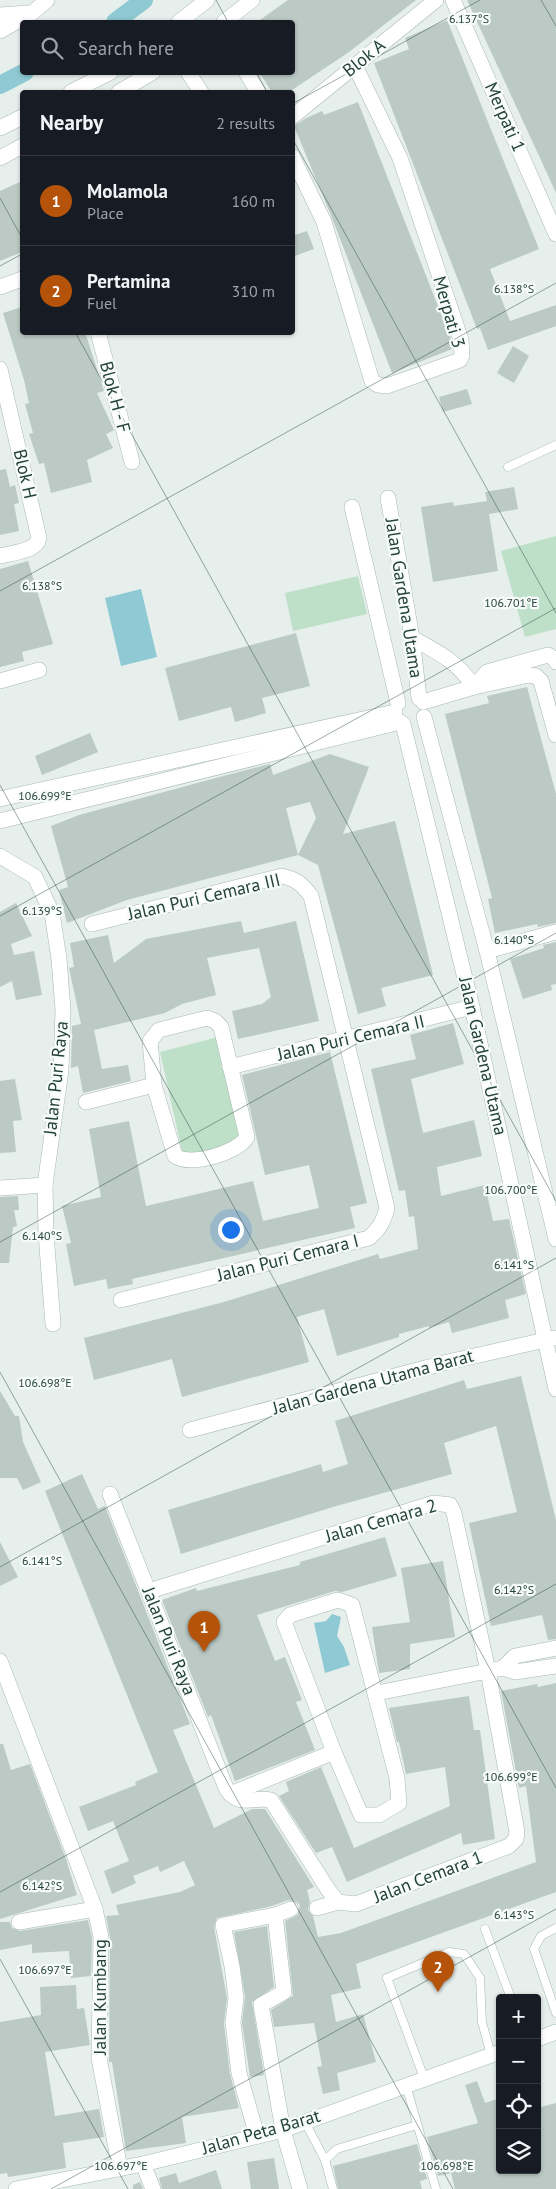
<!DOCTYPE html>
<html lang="en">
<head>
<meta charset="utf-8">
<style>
	:root { --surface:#171b24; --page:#242831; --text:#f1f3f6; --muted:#9ea1a6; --line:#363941; --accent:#b45309 }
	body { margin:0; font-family:"PT Sans",sans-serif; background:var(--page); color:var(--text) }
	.controls { position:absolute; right:15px; bottom:15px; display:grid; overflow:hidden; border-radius:5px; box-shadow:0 1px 4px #0004 }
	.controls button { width:45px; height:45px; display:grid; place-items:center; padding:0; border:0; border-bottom:1px solid var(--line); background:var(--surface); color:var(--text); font:25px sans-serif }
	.you { position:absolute; left:230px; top:1229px; width:18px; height:18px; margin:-12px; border:4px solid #fff; border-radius:50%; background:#1a73e8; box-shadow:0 0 0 8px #1a73e833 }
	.badge { display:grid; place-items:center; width:32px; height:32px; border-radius:50%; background:var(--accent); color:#fff; font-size:16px; font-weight:700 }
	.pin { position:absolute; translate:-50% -41px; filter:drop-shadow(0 1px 2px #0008) }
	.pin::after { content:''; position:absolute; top:26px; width:18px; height:15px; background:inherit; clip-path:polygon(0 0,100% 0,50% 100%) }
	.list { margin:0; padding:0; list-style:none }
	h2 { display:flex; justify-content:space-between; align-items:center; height:65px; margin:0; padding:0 20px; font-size:21px }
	h2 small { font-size:16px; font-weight:400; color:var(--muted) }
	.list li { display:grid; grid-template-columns:32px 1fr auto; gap:15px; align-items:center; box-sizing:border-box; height:90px; padding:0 20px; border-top:1px solid var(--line) }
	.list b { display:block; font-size:19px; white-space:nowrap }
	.list p { margin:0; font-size:16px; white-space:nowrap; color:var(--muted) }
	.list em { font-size:16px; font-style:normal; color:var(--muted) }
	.icon { flex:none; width:28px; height:28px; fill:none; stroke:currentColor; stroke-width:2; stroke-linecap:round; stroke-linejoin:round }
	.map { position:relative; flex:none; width:556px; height:2189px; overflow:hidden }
	.search { position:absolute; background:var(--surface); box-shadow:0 1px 4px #0004; left:20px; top:20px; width:275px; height:55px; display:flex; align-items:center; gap:12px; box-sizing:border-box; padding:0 18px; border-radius:5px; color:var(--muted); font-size:19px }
	.panel { position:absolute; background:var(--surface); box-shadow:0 1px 4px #0004; left:20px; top:90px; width:275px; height:245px; border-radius:5px }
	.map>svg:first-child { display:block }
	.green { fill:#bfe0c8 }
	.water { fill:#8ec9d4 }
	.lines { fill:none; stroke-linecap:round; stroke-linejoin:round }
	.canal { stroke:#8ec9d4; stroke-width:18 }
	.building { fill:#bbcac4; fill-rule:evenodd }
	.lane-casing { stroke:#a8b8b2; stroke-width:9 }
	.street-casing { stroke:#a8b8b2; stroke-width:16 }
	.secondary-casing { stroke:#a4bbb3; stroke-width:16 }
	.lane { stroke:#fff; stroke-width:8 }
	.street { stroke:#fff; stroke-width:15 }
	.secondary { stroke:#fff; stroke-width:15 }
	.ticks { fill:none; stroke:#24423a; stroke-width:1; stroke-opacity:0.45 }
	.labels { text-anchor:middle; stroke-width:4.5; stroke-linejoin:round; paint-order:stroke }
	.street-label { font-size:18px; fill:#24423a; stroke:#f7fbf9 }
	.ticks-label { font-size:12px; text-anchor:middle; fill:#24423a; stroke:#f7fbf9; stroke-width:4.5; stroke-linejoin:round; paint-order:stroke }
</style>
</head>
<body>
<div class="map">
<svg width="556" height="2189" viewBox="0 0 556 2189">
	<rect width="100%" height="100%" fill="#e6efeb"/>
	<g class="green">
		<path d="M556,536v93l-31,8 -24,-86z"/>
		<path d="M358,576l9,38 -74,17 -8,-38z"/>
		<path d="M218,1037l24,109 -58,14 -24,-108z"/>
	</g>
	<g class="water">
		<path d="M141,589l16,68 -36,9 -16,-68z"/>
		<path d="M332,1614l9,3 -4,19 7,11 6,18 -25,8 -11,-50 12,-2z"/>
	</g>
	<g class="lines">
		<g class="canal">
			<path d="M115,22l29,-22"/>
			<path d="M0,85l25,-13"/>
		</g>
	</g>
	<g class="building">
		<path d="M288,0h128l-67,52 -60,40h-17l-13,-20h33v-50h-35z"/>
		<path d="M467,0h89v193l-16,-35z"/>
		<path d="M447,20l92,229 -49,20 20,52 46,-16v21l-68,24 -8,-22 -3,1 -103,-266 35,-14 -4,-11z"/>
		<path d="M358,102l94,240v7l-60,24 -60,-155 -38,-92 12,-8 16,-7 2,4z"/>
		<path d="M22,181v71l-22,9v-70z"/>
		<path d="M307,231l7,18 -22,8v-21z"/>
		<path d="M22,307v25h63l19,59 -7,2 17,37 -8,4 7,14 -26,12 5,22 -41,11 -7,-30 -5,1 -10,-30 4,-1 -8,-29 4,-1 -5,-23 -21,-67z"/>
		<path d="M513,346l16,10 -15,27 -17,-10z"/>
		<path d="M467,389l5,15 -29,8 -4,-15z"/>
		<path d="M6,469l4,18 5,-2 4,18 -5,1 5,27 -19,4v-65z"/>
		<path d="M514,487l4,22 -29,5 9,57 -65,11 -12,-75 32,-5 1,4 33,-5 -2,-9z"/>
		<path d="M28,561l25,83 -31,8 2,9 -24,6v-98z"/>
		<path d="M296,633l14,53 -48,12 4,15 -31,9 -4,-15 -52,14 -14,-53z"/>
		<path d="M527,687l29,107v129l-18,4 -1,-3 -42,9 -7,-34 4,-1 -47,-184 44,-11 -2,-7z"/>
		<path d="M90,733l8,19 -56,23 -7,-19z"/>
		<path d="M330,754l39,13 -26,67 52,-13 38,154 -52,13 5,18 -28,8 -40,-149 -20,-10 -171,45 -60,23 -8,-33 9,-3 -17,-61 28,-11 144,-39 47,-12 3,11zM310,802l6,16 -18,37 -12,-47z"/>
		<path d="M16,903l16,33 -21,8 3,11 20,-4 8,44 -26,5 -4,-19 -12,6v-75z"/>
		<path d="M241,921l3,12 52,-12 23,100 -81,18 -6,-28 30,-7 9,-7 -12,-49 -52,10 9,37 -34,9 -17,9 -71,17 8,39 26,-4 3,16 -48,12 -5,-27 -7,2v-3l1,-39 9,-2 -12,-56 5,-1 -4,-24 38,-8 6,28 32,-24z"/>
		<path d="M556,942v42l-5,1 1,5 -29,9 -13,-40 34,-11 -1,-3z"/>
		<path d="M453,1023l11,41 -53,15 12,54 51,-13 8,36 -45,11 4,29 44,-11 8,36 16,-2 17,75 -21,6 4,18 -57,15 -3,-11 -20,6v-2l-30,8v3l-62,19 -13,-47 -27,8 12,45 -127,35 -10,-38 -78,21 -10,-42 140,-36 154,-48 2,5 38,-10 -4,-33 -5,1 -4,-27 -6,1 -28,-122 45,-10 -6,-24z"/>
		<path d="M330,1052l37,151 -17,4 5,21 -223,51 1,5 -25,5 -2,-10 -32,7 -8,-42 5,-1 -9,-37 39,-9 -12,-68 40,-8 17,85 107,-25 10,40 56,-13 -10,-43 -44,10 -23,-100z"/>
		<path d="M15,1079l7,41 -9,1 3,31 -16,1v-72z"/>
		<path d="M18,1196l1,14h-5l3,16 -4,1 -4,36h-9v-66z"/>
		<path d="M521,1376l35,144v119l-8,1 -6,-25 -51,11 -22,-103 48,-11 -21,-86 -52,17 8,31 -119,33 -152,47 -13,-44 153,-46 2,8 25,-8 -13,-43 129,-41 3,9z"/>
		<path d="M0,1391l15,25h4l4,26 18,40 -18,8 -6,-12h-17z"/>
		<path d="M82,1474l16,35 7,-3 85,218 -17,6 41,98 38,-19h13l49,78 -7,3 3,12 -2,8 5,6 5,21 23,-4 195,-71 -10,-76 -7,2 -18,-97 36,-7 1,3 18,-4v209l-200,72 5,24 -30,7 5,27 27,-8 13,48 -39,11 3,17 -17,4 -6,-27 5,-1 -8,-43 -40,4 -3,-17 22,-14 -8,-75 13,-6 2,-10 -3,-3 -9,-2 -16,6 -55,12 -3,9 13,71 -3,26 6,50 9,34 -57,9 4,26 -60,8 -14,-89h-3v-4l1,-121 -4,-21 13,-1 -3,-10 64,-13 15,-7 -11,-24 -24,11 -2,-6 -25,10 3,7 -24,11 -8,-23 25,-10 -16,-40 -25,10 -9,-24 57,-22 -1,-3 23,-10 -113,-281z"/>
		<path d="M385,1537l12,39 -55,16 -7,-1 -78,24 18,46 10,-4 17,43 -6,2 19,48 -80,31 -24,-66 -3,2 -46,-117 34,-12 1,3 103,-26v-3z"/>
		<path d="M0,1542l18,35 -18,9z"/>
		<path d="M443,1561l12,76 -45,7v25l-31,4 -7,-46 38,-5 -9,-54z"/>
		<path d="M469,1696l5,34h6l15,109 -32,6 -2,-12 -114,49 -15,-35 -16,6 -37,-57 10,-5 -3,-9 35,-15 33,81 96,-42 -5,-39 -39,7 -7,-32h-2l-8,-34z"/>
		<path d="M0,1744h3l8,26 19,-6 36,95 11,36 -77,24z"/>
		<path d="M88,1920l4,18 -1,38 -20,2 -2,-27 -37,2v-9l-32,6v-28h10l2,6 8,3z"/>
		<path d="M267,1926l7,61 -22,15 12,73 -14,2 -8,-54 3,-26 -11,-65z"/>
		<path d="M76,1985l1,24 7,-1 6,37 -45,7 10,64 44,-7 5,28 -41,6 3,25 -58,9 -1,-4 -7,1v-152l41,-7 -1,-28z"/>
		<path d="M477,2081l8,22 15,-5v72h37v-62l19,-5v86h-101l-4,-16 -13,3 -11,-39 51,-14 -13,-38z"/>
		<path d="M417,2144l10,35 -7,2 2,8h-84l-5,-23z"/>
		<path d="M274,2158l5,31h-28l-4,-27z"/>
		<path d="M216,2170l6,19h-60l-3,-11 17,-5 3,10z"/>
		<path d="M140,2182l3,7h-10v-4z"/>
	</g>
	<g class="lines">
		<defs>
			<g id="lane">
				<path d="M508,467l48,-22"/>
				<path d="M556,1928l-15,8 -7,13 22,64"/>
				<path d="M485,1929l26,69"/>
				<path d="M424,2078l-37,-100 62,-26 15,2 16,24 2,44 9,33"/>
				<path d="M406,2085l30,104"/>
				<path d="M305,2122l20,38 8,29"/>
				<path d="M325,2160l12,-11 80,-24"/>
			</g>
			<g id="street">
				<path d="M453,0l103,234"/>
				<path d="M0,15l28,-2"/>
				<path d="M179,22l28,-22"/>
				<path d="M224,22l28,-22"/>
				<path d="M0,31l32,-18 15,-13"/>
				<path d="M188,72l13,20"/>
				<path d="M246,72l12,20"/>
				<path d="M71,92l40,-20"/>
				<path d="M119,92l34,-20"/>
				<path d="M292,117l144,-117"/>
				<path d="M0,128l22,-11"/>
				<path d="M292,156l32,66 48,159 6,4 9,1 73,-26 2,-5 -1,-15 -61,-182 -45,-92"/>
				<path d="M0,158l22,-12"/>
				<path d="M0,287l22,-8"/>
				<path d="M98,332l34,130"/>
				<path d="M0,369l39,169c-2,13 -27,15 -39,18"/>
				<path d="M388,498l24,140 7,60"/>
				<path d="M352,507l46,196"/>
				<path d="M412,638c26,14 46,24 62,49l13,-15 61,-17 7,4 1,3"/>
				<path d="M0,681l39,-11"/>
				<path d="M423,702l51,-15 54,-12 8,1 5,5 15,54"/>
				<path d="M424,717l63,234 69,288"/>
				<path d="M403,724l69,283 84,382"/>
				<path d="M0,799l395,-87"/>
				<path d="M0,821l400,-99"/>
				<path d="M0,856l35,21 17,36 7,46 4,51 -2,60 -16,115 1,49 7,90"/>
				<path d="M92,924l190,-48c14,3 20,8 29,20l76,312c-3,13 -8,21 -18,30l-248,62"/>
				<path d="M487,951l69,-19"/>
				<path d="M207,1018l8,3 6,6 26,110c-9,16 -57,30 -72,19l-21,-71 -4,-44 9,-11z"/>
				<path d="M230,1067l242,-60"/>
				<path d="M86,1102l68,-17"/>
				<path d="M0,1188l45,-3"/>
				<path d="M190,1430l258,-68 106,-24"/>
				<path d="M110,1494l116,294c14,21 26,8 45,12l58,91 9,11 18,2 153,-58 7,-7 1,-7 -29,-161 -34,-158 -4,-8 -16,-2 -285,88"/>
				<path d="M338,1600l14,5 45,173 2,25 -20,12h-18l-27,-63 -50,-130 6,-7z"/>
				<path d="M0,1661l95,248 6,28 -2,121 21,111"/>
				<path d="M503,1668l12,4 41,-6"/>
				<path d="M377,1693l126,-25 12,-12 41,-8"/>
				<path d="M230,1794l104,-42"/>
				<path d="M317,1908l21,-6"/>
				<path d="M19,1922l76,-13"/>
				<path d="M283,2130l-22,-125 23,-13 -9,-77 16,-6"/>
				<path d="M257,2136l-18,-63 -6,-50 3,-25 -4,-32 -9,-41 52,-10"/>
				<path d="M143,2164l10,25"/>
			</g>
			<g id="secondary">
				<path d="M537,2039l19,-7"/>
				<path d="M283,2130l17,59"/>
				<path d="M16,2189l127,-25 140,-34 217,-78"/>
			</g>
		</defs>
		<use href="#lane" class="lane-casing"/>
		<use href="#street" class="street-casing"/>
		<use href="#secondary" class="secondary-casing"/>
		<use href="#lane" class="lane"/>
		<use href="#street" class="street"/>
		<use href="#secondary" class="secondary"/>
	</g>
	<path class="ticks" d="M216,0l12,22M541,0l15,26M256,72l11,20M292,104l188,-104M292,138l264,475M0,198l22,40M0,266l22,-12M75,332l481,869M0,591l556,-308M0,785l556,1003M0,916l556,-308M0,1242l556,-309M0,1372l453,817M0,1567l556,-309M0,1892l556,-308M0,1959l128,230M51,2189l505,-280"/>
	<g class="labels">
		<g class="street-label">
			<text transform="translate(364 58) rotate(-39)" y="6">Blok A</text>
			<text transform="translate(505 117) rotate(66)" y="6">Merpati 1</text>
			<text transform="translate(449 312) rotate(74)" y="6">Merpati 3</text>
			<text transform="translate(115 397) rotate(75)" y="6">Blok H - F</text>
			<text transform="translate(25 474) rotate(77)" y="6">Blok H</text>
			<text transform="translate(404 598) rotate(81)" y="6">Jalan Gardena Utama</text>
			<text transform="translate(204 897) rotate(-13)" y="6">Jalan Puri Cemara III</text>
			<text transform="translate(351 1038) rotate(-13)" y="6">Jalan Puri Cemara II</text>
			<text transform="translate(483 1056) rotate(77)" y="6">Jalan Gardena Utama</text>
			<text transform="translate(56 1078) rotate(-84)" y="6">Jalan Puri Raya</text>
			<text transform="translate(288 1258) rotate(-14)" y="6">Jalan Puri Cemara I</text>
			<text transform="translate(373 1382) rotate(-15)" y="6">Jalan Gardena Utama Barat</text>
			<text transform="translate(381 1521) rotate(-16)" y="6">Jalan Cemara 2</text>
			<text transform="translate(169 1641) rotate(68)" y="6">Jalan Puri Raya</text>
			<text transform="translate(428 1877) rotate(-21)" y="6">Jalan Cemara 1</text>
			<text transform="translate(100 1997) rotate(-90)" y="6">Jalan Kumbang</text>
			<text transform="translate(261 2132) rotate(-16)" y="6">Jalan Peta Barat</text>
		</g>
	</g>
	<g class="ticks-label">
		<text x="469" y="23">6.137°S</text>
		<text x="514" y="293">6.138°S</text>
		<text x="42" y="590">6.138°S</text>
		<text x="511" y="607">106.701°E</text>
		<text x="45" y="800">106.699°E</text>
		<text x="42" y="915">6.139°S</text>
		<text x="514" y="944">6.140°S</text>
		<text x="511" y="1194">106.700°E</text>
		<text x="42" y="1240">6.140°S</text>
		<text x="514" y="1269">6.141°S</text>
		<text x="45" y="1387">106.698°E</text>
		<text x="42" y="1565">6.141°S</text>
		<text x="514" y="1594">6.142°S</text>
		<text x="511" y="1781">106.699°E</text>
		<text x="42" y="1890">6.142°S</text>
		<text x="514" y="1919">6.143°S</text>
		<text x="45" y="1974">106.697°E</text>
		<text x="121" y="2170">106.697°E</text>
		<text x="447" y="2170">106.698°E</text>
	</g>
</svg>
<div class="controls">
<button>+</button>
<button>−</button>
<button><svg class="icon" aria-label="locate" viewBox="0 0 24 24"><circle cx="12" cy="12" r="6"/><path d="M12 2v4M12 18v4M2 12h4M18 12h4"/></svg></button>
<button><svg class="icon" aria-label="layers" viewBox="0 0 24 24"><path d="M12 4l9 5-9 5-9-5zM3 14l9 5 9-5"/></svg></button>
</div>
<div class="you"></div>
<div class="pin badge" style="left:204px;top:1652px">1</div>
<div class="pin badge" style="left:438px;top:1992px">2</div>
<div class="search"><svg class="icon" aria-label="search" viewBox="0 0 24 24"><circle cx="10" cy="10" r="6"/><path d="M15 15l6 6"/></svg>Search here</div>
<section class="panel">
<h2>Nearby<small>2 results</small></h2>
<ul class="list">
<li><span class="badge">1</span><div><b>Molamola</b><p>Place</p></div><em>160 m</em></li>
<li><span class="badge">2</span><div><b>Pertamina</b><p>Fuel</p></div><em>310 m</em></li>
</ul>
</section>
</div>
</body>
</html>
